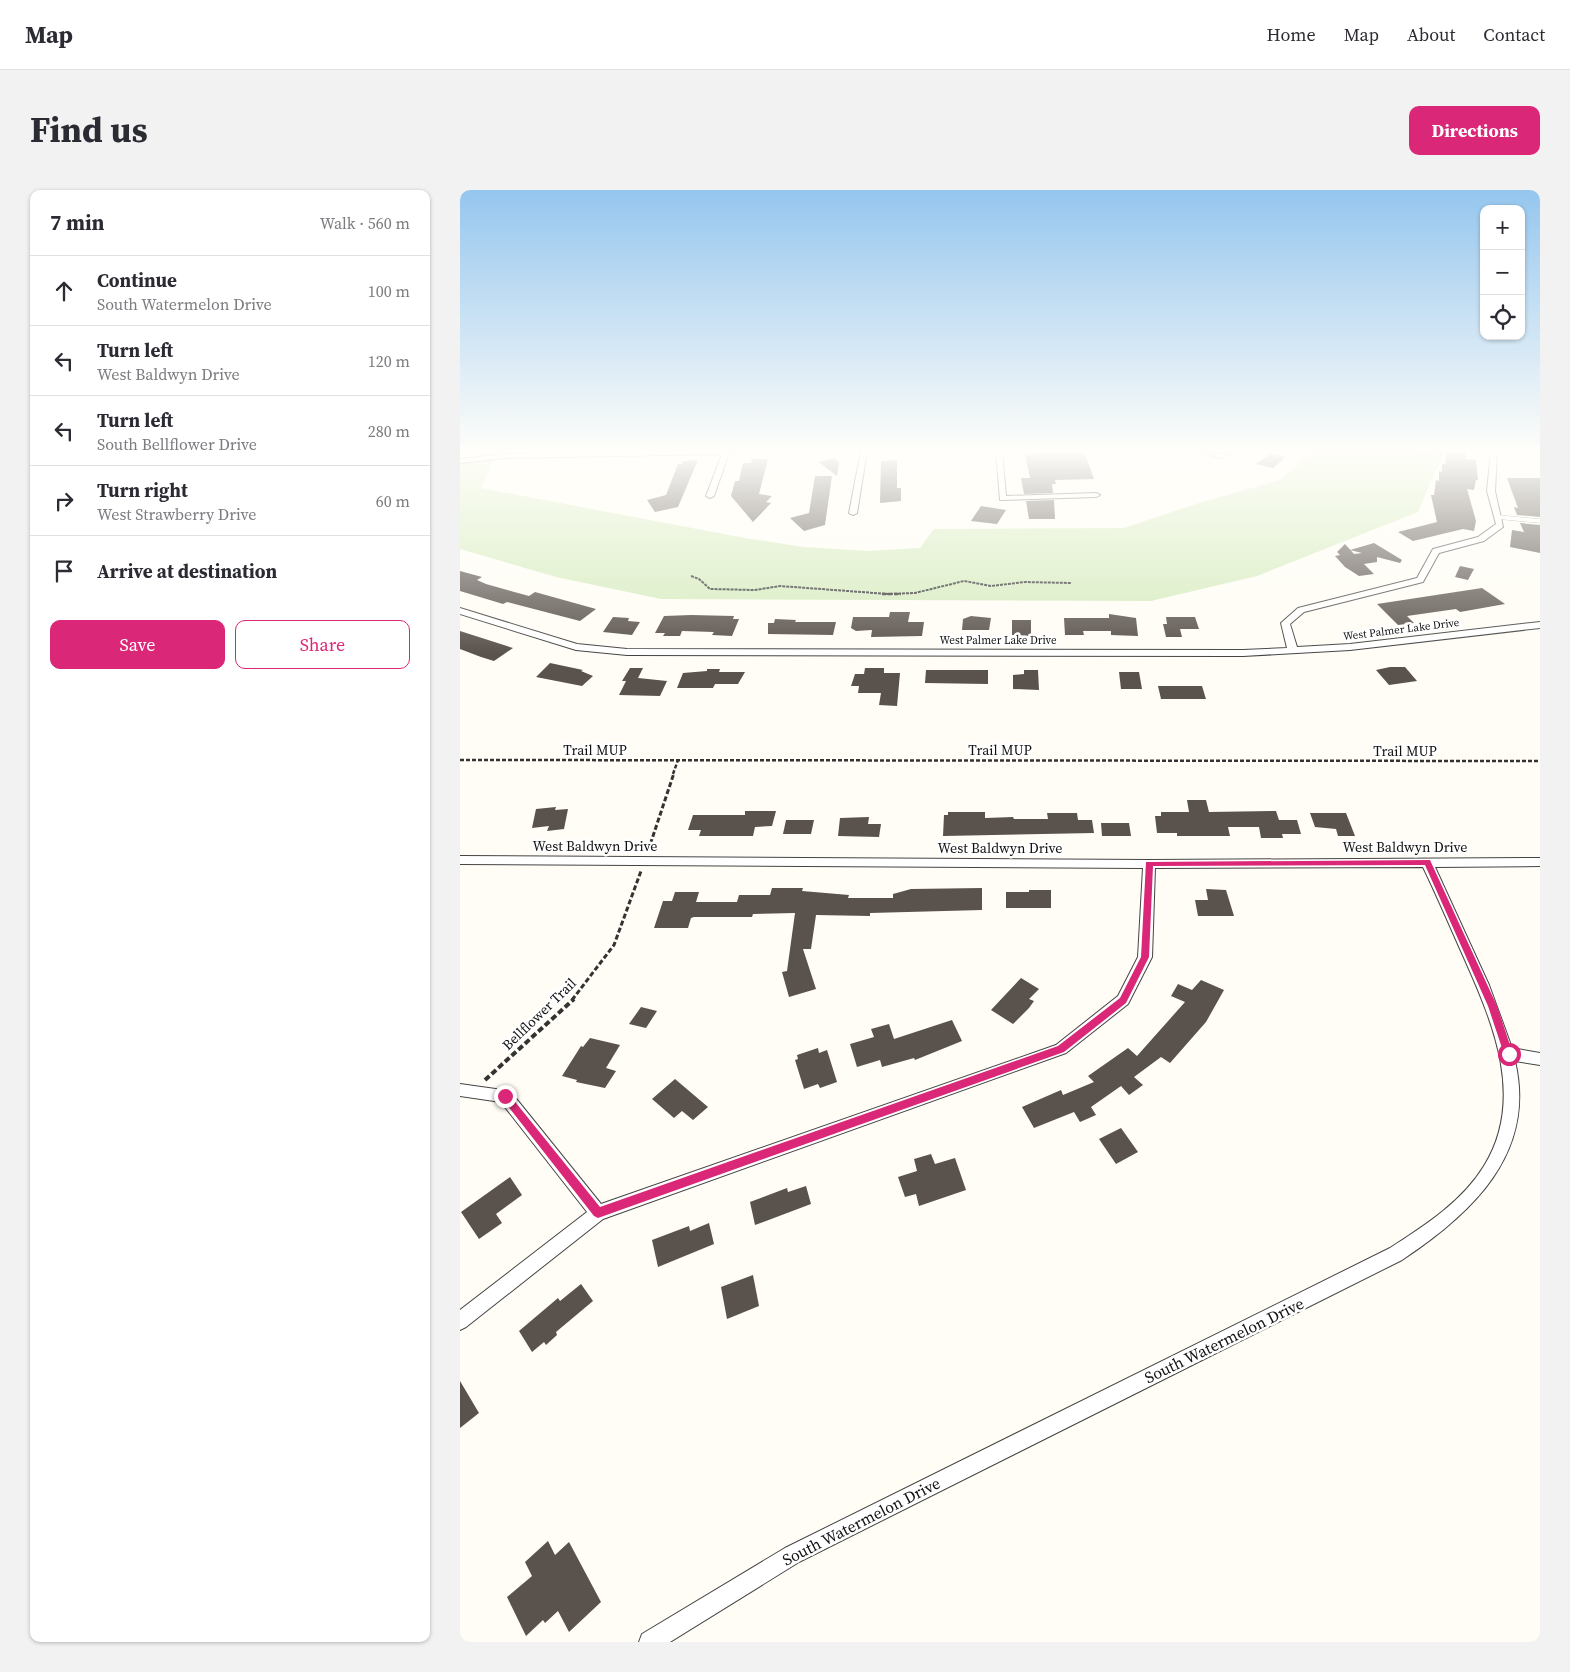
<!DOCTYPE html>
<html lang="en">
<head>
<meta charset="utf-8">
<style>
	:root { --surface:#fff; --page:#f2f2f3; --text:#2b2b33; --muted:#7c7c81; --line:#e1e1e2; --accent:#db2777 }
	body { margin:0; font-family:"Source Serif 4",serif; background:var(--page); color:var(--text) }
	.controls { position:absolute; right:15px; top:15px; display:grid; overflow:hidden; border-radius:10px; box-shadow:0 1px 4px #0004 }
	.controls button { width:45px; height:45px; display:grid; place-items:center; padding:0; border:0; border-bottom:1px solid var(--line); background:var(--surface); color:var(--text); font:25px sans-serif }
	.stop { position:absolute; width:15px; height:15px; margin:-11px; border:4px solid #db2777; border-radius:50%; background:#fff }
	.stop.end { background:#db2777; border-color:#fff; box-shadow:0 1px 5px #0008 }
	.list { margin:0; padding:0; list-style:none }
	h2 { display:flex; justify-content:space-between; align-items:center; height:65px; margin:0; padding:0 20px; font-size:21px }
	h2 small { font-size:16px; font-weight:400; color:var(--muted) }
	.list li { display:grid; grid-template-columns:32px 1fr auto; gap:15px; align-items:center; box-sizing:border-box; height:70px; padding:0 20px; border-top:1px solid var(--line) }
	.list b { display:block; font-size:19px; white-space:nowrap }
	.list p { margin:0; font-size:16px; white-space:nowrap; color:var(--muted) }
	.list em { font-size:16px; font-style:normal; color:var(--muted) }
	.actions { display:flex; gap:10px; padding:15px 20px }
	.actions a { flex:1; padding:11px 0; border:1px solid var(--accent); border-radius:10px; text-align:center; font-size:18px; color:var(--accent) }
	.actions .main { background:var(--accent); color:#fff }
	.icon { flex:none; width:28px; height:28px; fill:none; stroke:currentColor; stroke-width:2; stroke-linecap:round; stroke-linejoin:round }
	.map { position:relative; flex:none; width:1080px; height:1452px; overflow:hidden; border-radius:10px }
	header { display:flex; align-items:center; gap:30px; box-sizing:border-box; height:70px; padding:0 25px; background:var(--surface); border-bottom:1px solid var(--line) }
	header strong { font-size:24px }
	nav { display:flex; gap:28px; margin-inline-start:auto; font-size:18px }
	.intro { display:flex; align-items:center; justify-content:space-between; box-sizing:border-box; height:120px; padding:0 30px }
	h1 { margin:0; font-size:35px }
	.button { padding:12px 22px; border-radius:10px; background:var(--accent); color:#fff; font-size:18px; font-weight:700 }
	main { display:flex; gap:30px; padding:0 30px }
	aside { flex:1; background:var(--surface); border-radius:10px; box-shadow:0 1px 4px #0004 }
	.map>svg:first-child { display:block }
	.green { fill:#d5ebbd }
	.building { fill:#5a524d }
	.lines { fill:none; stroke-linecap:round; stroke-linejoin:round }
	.service-casing { stroke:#444; stroke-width:4.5 }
	.minor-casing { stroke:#444; stroke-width:2 }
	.path-far3 { stroke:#333; stroke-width:2; stroke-dasharray:3 1; stroke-linecap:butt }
	.path-far2 { stroke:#333; stroke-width:2.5; stroke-dasharray:4 2; stroke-linecap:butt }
	.path-far1 { stroke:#333; stroke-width:3; stroke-dasharray:5 2.5; stroke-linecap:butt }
	.path { stroke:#333; stroke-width:4; stroke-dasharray:6 3; stroke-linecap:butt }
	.service { stroke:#fff; stroke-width:4 }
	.minor { fill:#fff; fill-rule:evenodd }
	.route { fill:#db2777 }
	.labels { text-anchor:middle; stroke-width:5; stroke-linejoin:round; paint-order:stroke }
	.far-street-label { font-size:11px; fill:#111; stroke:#fff }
	.street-label { font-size:14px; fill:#111; stroke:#fff }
	.near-street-label { font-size:16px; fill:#111; stroke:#fff }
</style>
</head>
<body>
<header>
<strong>Map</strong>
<nav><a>Home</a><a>Map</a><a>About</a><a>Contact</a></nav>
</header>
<div class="intro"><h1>Find us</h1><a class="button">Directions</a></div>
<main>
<aside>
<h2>7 min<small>Walk · 560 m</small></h2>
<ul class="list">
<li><svg class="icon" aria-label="ahead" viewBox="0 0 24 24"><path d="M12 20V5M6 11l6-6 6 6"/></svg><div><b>Continue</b><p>South Watermelon Drive</p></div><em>100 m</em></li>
<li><svg class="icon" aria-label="left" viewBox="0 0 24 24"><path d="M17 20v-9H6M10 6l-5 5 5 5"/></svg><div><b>Turn left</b><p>West Baldwyn Drive</p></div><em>120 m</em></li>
<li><svg class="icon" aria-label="left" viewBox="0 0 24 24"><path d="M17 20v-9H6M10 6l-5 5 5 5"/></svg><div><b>Turn left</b><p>South Bellflower Drive</p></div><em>280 m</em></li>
<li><svg class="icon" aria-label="right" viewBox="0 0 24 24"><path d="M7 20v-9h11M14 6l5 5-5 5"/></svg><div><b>Turn right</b><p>West Strawberry Drive</p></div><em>60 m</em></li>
<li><svg class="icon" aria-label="arrive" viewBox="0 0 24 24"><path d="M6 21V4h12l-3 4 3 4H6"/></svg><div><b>Arrive at destination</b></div></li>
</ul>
<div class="actions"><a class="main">Save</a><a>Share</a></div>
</aside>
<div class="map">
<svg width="1080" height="1452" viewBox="0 0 1080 1452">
	<rect width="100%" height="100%" fill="#fffdf5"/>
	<path class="green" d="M854,261h130l-26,61 -161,64 -106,25 -490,-2 -105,-22 -96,-28v-86l34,-4 -13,29 264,50 59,9 64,4 52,-3 14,-19 190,-1 72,-24 84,-24z"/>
	<g class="building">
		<path d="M624,261l10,28 -39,1 1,4h-4l1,9 -29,1 -3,-16h9l-5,-24z"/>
		<path d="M987,261h19l-1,8 11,1 2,20h-2l-2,10 -7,-1 9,32 -2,10 -11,-2 -50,12 -15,-9 39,-10 -6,-27h3l2,-15 3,1v-10l3,1v-8h3z"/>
		<path d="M811,263l15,4 -13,11 -17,-4z"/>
		<path d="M374,268l5,4 -2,14 -18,-14z"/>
		<path d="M292,269h16l-9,35 13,2 -6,6 5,1 -18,19 -22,-26 4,-15h4l4,-18h8z"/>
		<path d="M238,270l-20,47 -23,5 -8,-12 19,-5 12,-31h4l1,-3z"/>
		<path d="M437,270v28h4v13l-21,2 1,-42z"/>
		<path d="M355,286h17l-7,49 -21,6 -14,-13 19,-5z"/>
		<path d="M1047,288h33v39l-23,-2 -3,-8 4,1z"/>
		<path d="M594,310l1,19h-26l-3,-18z"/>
		<path d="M521,316l25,4 -9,14 -26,-3z"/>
		<path d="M1060,333l20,2v28l-30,-6 2,-17 12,2z"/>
		<path d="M914,353l28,17 -2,3 -23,-6v5l-13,2 10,10 -15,2 -14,-9 -10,-11 5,-1 -3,-3 8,-8 9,10 8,-1 -12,-3z"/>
		<path d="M1000,376l14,3 -6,11 -13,-3z"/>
		<path d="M0,381l22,6 -5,3 9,4 43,12 6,-4 61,17 -16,12 -73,-19 -4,2 -43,-13z"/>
		<path d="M1022,398l23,16 -45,8 -4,-3 -49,7 7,7 -16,2 -21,-21z"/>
		<path d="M430,422h20l-2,10h16l-2,14 -51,1 1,-7 -16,1 -5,-3 2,-11h36z"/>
		<path d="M649,424l27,4 2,18 -27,-1v-4h-28l1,4h-19l-1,-17h45z"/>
		<path d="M231,425l43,1 -1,3h6l-7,17 -20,-1 2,-3 -32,-1 -2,5h-17l2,-3h-10l9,-17z"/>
		<path d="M511,426l20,2 -2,12h-27l1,-11z"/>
		<path d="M153,427l16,1 -1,3 12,1 -8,13 -29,-3z"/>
		<path d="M706,427h29l4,12h-19l2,8h-16l-3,-13h4z"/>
		<path d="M315,429l21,1 -1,2h41l-3,13 -65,-1v-11h6z"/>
		<path d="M552,430h19v16l-19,-1z"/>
		<path d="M0,441l53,17 -19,13 -13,-4 -21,-8z"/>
		<path d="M90,473l33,7 -2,1 12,5 -11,10 -46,-9z"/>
		<path d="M930,477h15l12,14 -28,4 -13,-15z"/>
		<path d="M170,478h13l-5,10 29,3 -7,15 -41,-1 7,-14h-4z"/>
		<path d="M405,478h19v5h16l-3,33 -18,-1 2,-12h-23l1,-7h-8l4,-12h9z"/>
		<path d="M247,479h13l-1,3h26l-7,12h-23l-2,4h-36l6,-15 24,-2z"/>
		<path d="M466,480h62v14l-63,-1z"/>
		<path d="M564,480h14l1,20 -26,-1v-14l11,-1z"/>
		<path d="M659,482h20l3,17h-21z"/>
		<path d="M698,496h44l4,13h-45z"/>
		<path d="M727,610h19l3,12 67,-1 3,9h18l4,14h-19l1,4h-22l-2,-11h-31l2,9h-53v-3h-20l-2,-17h6v-4h28z"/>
		<path d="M96,617l-1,3 13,-1 -4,20 -17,2 2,-5 -17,2 4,-19z"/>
		<path d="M285,621h31l-4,15 -17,1 -2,9h-54l2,-6h-13l5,-15h52z"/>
		<path d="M488,622h37v6l28,-1 1,2h34l-1,-6h30l1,7h14l2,13 -151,3 1,-21h4z"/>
		<path d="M850,623h36l9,23h-17l-2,-7 -21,-2z"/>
		<path d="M409,627l-1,7h13l-2,13 -41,-1 2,-18z"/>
		<path d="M326,630h28l-3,14h-28z"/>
		<path d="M641,633h28l2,13h-29z"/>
		<path d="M312,698h31l-1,3 47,4 -1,3h45v-4l18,-5 71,-1v22l-112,3v3l-54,-1 -5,34h-8l13,40 -27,8 -7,-25 5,-1 8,-58 -42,1 -1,3h-58l-3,1 -3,10h-34l9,-27h9l3,-9h24l-3,10h41l2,-7h31z"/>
		<path d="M746,699l20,1 8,26h-36l-3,-16h13z"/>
		<path d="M569,700h22v18h-45v-16h23z"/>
		<path d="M561,788l18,11 -10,10 5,2 -5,7 -16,16 -22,-14z"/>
		<path d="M741,790l23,10 -18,32 -36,41 -9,-6 -27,20 9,8 -14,10 -8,-9 -30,21 5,8 -16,7 -6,-10 -40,16 -12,-21 39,-17 2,5 31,-13 -6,-6 40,-28 9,8 48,-54 -14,-6 7,-12 14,6z"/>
		<path d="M181,817l16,4 -11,17 -17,-4z"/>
		<path d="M492,830l10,21 -47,19 -1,-2 -32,9 -2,-7 -23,7 -7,-23 24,-7 -3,-8 18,-5 5,15z"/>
		<path d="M130,848l30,7 -14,23 10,3 -11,17 -29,-6 1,-2 -15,-4 19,-30 2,1z"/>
		<path d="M358,858l1,5 8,-3 10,32 -17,6 -2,-4 -14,5 -9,-29 3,-1 -1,-4z"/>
		<path d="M215,889l33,28 -15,13 -11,-9 -8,7 -22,-19z"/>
		<path d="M661,938l17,24 -22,12 -17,-25z"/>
		<path d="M471,964l4,10 20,-6 11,32 -47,16 -3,-12 -11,3 -7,-20 19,-6 -3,-12z"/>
		<path d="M50,987l12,18 -26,19 6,9 -23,16 -18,-27z"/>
		<path d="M346,996l5,18 -56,21 -5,-23 37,-14 1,4z"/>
		<path d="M249,1033l5,21 -56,23 -6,-27 37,-14 1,5z"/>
		<path d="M293,1085l6,31 -32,13 -6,-32z"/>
		<path d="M121,1094l12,17 -37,31 1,3 -11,10 -2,-3 -12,10 -13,-21 39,-33 2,3z"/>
		<path d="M0,1191l19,32 -19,15z"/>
		<path d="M88,1351l7,14 14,-13 32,60 -32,30 -11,-21 -13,12 -2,-3 -17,16 -19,-39 25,-21 -7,-14z"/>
	</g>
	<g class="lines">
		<defs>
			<path id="service" d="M1038,327l42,4"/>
			<g id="minor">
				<path d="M172,261h120l-23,2 -15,43 -4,2 -4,-2 16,-42 -216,4 -46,5v-4l46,-5z"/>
				<path d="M401,261h6l-10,62 -4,2 -4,-2z"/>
				<path d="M536,261h6l4,45 90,-3 4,2 -4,2 -96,3z"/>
				<path d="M738,261l21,3 14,-3 -13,7z"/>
				<path d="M1031,261h6l-2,40 8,36 -19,14 -45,12 -16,29 -119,30 -14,12 7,23 53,-3 190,-22v6l-190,22 -107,6 -616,-1 -51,-5 -116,-36v-6l117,36 50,5 616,1 44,-2 -6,-25 17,-15 119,-30 16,-29 45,-12 18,-13 -9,-33z"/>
				<path d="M0,666l689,4 391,-2v8l-105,1 54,118 23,63 28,5v12l-25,-4c22,93 -44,153 -113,199l-603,302 -129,80h-31l3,-8 143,-86 605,-300c34,-22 72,-46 94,-82 41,-66 10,-141 -19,-206 -14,-31 -27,-62 -42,-93l-268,1 -3,89 -24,47 -62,49 -463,166 -137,108 -6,3v-20l127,-98 -86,-110 -41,-6v-12l50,7 91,113 455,-159 62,-49 20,-39 5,-89 -683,-4z"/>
			</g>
		</defs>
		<use href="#service" class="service-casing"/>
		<use href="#minor" class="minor-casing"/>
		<g class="path-far3">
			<path d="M963,265l8,-4"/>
			<path d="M231,386l8,3 11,10 45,1 25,-4 108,8 27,-1 49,-12 27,5 34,-4 46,1"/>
		</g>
		<g class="path-far2">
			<path d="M422,404h19"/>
			<path d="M0,570l1080,1"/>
			<path d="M213,584l5,-14"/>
		</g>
		<g class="path-far1">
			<path d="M188,661l26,-78"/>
			<path d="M112,810l42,-55 27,-74"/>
		</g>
		<path class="path" d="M25,890l89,-81"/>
		<use href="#service" class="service"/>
		<use href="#minor" class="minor"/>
	</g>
	<linearGradient id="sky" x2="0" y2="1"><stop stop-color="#95c6ee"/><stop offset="0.56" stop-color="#fffefa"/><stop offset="1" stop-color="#fffefa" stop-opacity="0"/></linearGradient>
	<rect width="1080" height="465" fill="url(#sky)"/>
	<path class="route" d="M970,670l67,146 16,48 -1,3 -3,1 -5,-4 -16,-48 -63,-141 -272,1 -4,91 -23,46 -62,49 -466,166 -4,-2 -94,-120 5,-4 3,1 92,114 458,-161 62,-48 21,-41 5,-95z"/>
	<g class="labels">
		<g class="far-street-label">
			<text transform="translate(941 439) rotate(-7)" y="4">West Palmer Lake Drive</text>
			<text x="538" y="454">West Palmer Lake Drive</text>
		</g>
		<g class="street-label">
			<text x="135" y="565">Trail MUP</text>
			<text x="540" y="565">Trail MUP</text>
			<text x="945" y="566">Trail MUP</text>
			<text x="135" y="661">West Baldwyn Drive</text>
			<text x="945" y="662">West Baldwyn Drive</text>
			<text x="540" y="663">West Baldwyn Drive</text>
			<text transform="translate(79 824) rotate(-44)" y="5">Bellflower Trail</text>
		</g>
		<g class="near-street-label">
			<text transform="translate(764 1150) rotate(-26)" y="6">South Watermelon Drive</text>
			<text transform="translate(401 1331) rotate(-27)" y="6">South Watermelon Drive</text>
		</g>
	</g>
</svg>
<div class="controls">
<button>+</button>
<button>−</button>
<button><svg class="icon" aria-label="locate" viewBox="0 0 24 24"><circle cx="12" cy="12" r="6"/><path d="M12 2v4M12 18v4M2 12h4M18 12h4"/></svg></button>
</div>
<div class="stop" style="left:1049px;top:864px"></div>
<div class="stop end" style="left:45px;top:906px"></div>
</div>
</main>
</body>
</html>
